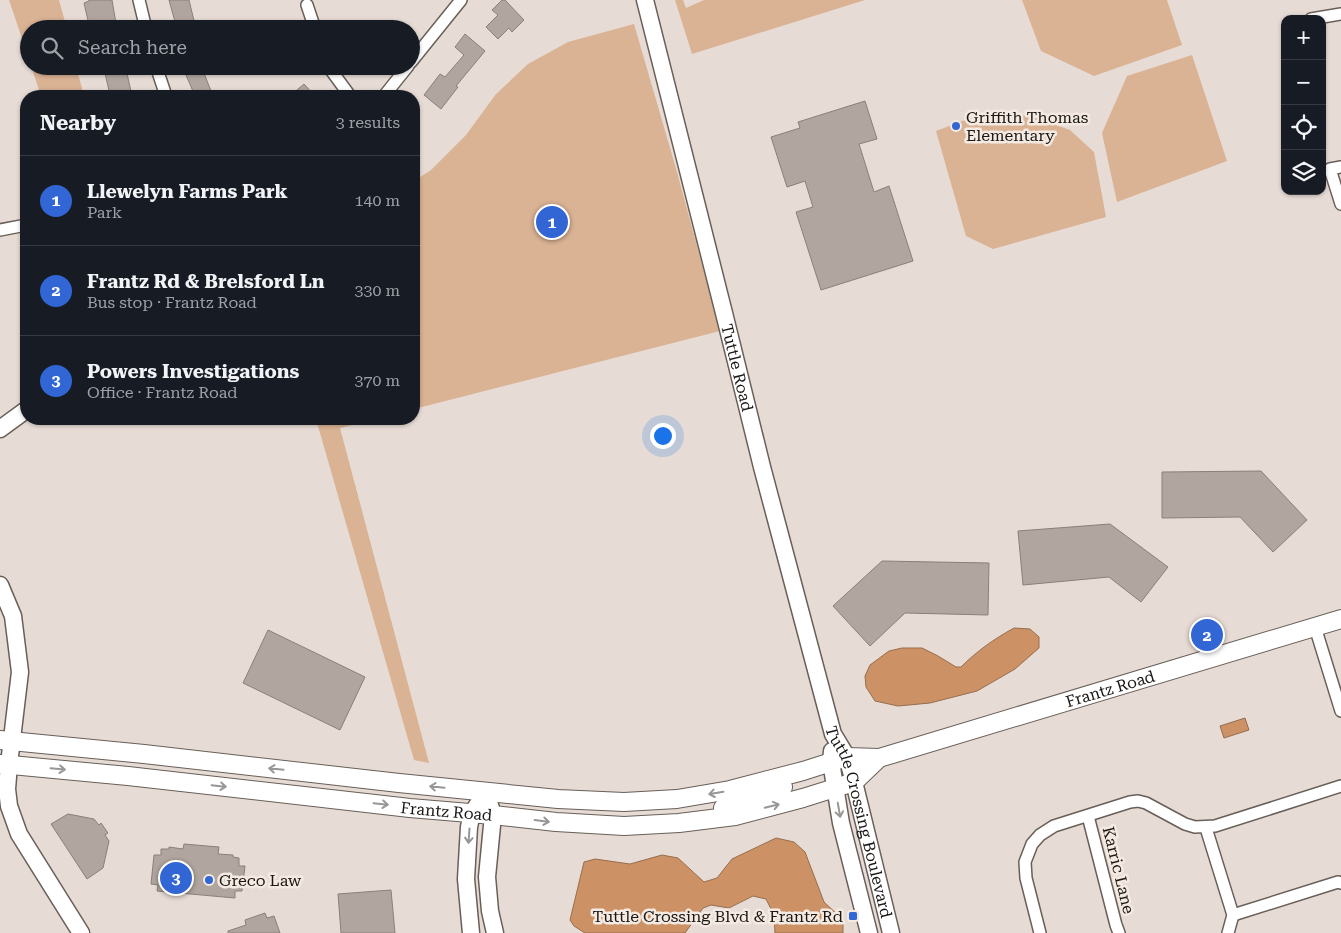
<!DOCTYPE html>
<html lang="en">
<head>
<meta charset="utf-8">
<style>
	:root { --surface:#171b24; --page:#242831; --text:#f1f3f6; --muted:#9ea1a6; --line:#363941; --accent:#3266d5 }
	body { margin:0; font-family:"Roboto Serif",serif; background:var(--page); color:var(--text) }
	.controls { position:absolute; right:15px; top:15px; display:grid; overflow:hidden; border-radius:10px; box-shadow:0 1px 4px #0004 }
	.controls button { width:45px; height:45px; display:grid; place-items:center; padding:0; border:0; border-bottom:1px solid var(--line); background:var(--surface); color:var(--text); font:25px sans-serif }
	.you { position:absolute; left:662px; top:435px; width:18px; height:18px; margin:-12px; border:4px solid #fff; border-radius:50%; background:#1a73e8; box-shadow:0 0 0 8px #1a73e833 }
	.badge { display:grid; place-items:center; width:32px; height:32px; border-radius:50%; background:var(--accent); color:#fff; font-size:16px; font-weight:700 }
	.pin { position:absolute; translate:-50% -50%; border:2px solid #fff; box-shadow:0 1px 5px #0006 }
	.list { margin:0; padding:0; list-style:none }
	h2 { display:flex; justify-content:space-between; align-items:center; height:65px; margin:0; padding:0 20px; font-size:21px }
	h2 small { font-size:16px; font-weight:400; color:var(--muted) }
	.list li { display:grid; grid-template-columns:32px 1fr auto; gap:15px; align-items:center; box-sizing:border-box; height:90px; padding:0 20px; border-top:1px solid var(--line) }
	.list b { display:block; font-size:19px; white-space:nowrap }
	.list p { margin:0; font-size:16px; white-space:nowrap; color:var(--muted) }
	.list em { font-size:16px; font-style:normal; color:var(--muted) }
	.icon { flex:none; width:28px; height:28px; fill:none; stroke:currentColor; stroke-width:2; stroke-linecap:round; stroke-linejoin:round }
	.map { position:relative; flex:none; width:1341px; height:933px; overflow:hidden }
	.search { position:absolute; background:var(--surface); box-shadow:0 1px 4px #0004; left:20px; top:20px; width:400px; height:55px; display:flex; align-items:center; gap:12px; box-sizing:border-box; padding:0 18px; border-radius:28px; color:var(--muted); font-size:19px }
	.panel { position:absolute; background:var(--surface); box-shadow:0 1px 4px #0004; left:20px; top:90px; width:400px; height:335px; border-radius:20px }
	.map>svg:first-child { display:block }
	.green { fill:#dab294 }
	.water { fill:#cc9265; stroke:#976d4d }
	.building { fill:#b1a69f; stroke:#8a8079 }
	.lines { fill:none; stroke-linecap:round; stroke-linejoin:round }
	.street-casing { stroke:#685f58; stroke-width:14 }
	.secondary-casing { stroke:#685f58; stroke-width:19 }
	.primary-casing { stroke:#685f58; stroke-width:20 }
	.street { stroke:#fff; stroke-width:11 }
	.secondary { stroke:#fff; stroke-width:16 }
	.primary { stroke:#fff; stroke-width:18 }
	.oneway { stroke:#989795 }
	.poi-dot { fill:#3266d5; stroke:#f5eae2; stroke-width:2 }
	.labels { text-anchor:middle; stroke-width:5; stroke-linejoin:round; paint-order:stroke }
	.poi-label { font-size:16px; fill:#1a1714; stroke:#f5eae2; text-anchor:start }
	.street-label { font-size:16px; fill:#1a1714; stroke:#f5eae2 }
</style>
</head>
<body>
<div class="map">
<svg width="1341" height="933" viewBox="0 0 1341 933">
	<rect width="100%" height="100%" fill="#e7dcd5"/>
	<g class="green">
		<path d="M9,0h50l8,29h-38v30z"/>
		<path d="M675,0h8l3,8 18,-8h161l-173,54z"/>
		<path d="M1022,0h145l15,45 -88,31 -53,-25z"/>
		<path d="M634,24l43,148 43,159 -306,78v-228l17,-11 35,-35 30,-41 32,-30 40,-22z"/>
		<path d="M1192,55l35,106 -110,41 -15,-69 25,-57z"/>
		<path d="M31,66h45l8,30h-43z"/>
		<path d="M986,112l44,4 40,14 24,22 12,65 -113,32 -27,-13 -30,-105z"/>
		<path d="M316,419h61l-37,9 89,335 -15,-3z"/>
	</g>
	<g class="water">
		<path d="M1014,628l16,1 9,8v11l-24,21 -38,22 -47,12 -32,3 -23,-5 -9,-14 -1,-11 5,-11 19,-14 13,-3h20l16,8 18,11h5c16,-16 33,-28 53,-39z"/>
		<path d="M1245,718l4,12 -25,8 -4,-12z"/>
		<path d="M776,838l18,4 11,10 19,50 16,15 3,7v9h-68l-1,-18 -8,-16 -13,-3 -24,12 -18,-3 -8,3 -18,25h-100l-11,-7 -4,-6 14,-58 11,-3 35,5 32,-9 16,3 26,24 13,-4 15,-19z"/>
	</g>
	<g class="building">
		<path d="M89,0h23l5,29h-27l-6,-26 5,-2z"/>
		<path d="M169,0h20l7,29h-19z"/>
		<path d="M502,0h3l19,20 -12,12 -3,-4 -11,11 -12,-12 12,-12 -6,-5z"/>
		<path d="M465,34l20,17 -29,35 2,1 -17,22 -17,-14 16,-21 5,3 19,-22 -9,-8z"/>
		<path d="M202,68l9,23 -16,5 -9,-21z"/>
		<path d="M126,69l6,27h-15l-1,-2 -6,1 -5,-22z"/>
		<path d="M304,84l11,12h-25z"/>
		<path d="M865,101l12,38 -18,5 15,48 15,-6 24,75 -92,29 -25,-78 17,-5 -8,-26 -18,6 -16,-50 29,-9 -2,-6z"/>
		<path d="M1261,471l46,49 -34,32 -33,-35 -78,1v-46z"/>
		<path d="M1110,524l58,43 -27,35 -32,-25 -86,8 -5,-54z"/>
		<path d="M882,561l107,2 -1,52 -83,-2 -35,33 -37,-40z"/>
		<path d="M268,630l97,47 -25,53 -97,-47z"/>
		<path d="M68,814l26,5 5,6 2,-2 7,10 -3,2 4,6 -6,27 -16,11 -36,-55z"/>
		<path d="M184,844l35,3 -1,7 15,1v2l6,1v8h6l-3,25h-7v7l-78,-7 1,-6 -7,-1 3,-29h7v-6h8v-2l14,2z"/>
		<path d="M391,890l4,43h-54l-3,-39z"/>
		<path d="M265,913l2,5 7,-2 6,17h-52v-2l18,-6 -1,-5z"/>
	</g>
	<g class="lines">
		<defs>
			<g id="street">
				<path d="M139,0l7,29"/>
				<path d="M307,5l8,24"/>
				<path d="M1311,19l30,-5"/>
				<path d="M411,62l50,-62"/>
				<path d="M156,66l10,30"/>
				<path d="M328,66l22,30"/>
				<path d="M384,96l24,-30"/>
				<path d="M1341,167l-11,2 11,35"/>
				<path d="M0,230l26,-5"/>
				<path d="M1315,627l26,84"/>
				<path d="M1088,816l28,109 3,8"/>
				<path d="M1206,828l27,87 -5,18"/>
				<path d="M1233,915l105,-33 3,1"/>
				<path d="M1040,933l-14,-55 -1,-16 7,-18 8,-9 14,-9 76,-24 8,-1 8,2 39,21 10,3 20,-1 126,-40"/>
			</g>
			<g id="secondary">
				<path id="s1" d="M645,0l79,313 38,154 71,267 14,23 7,25 37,151"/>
				<path d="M0,429l26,-19"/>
				<path d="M0,585l13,31 7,56 -11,92 -2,25 2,17 10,28 62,99"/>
				<path d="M832,751l-1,11 10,61 28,110"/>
				<path d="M486,792l7,23 -6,62 3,34 5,22"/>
				<path d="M471,933l-5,-54 3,-52 3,-14 14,-21"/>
			</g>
			<g id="primary">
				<path id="s2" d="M0,740l144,14 255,29 159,16 66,3 53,-3 53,-9 73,-19 44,-14 32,1 462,-139"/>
				<path id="s3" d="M0,764l128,12 282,32 83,7 63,7 68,4 55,-3 56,-7 68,-18 51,-16 25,-24"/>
				<path d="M723,808l60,-21"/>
			</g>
		</defs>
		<use href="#street" class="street-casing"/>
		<use href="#secondary" class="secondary-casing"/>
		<use href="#primary" class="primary-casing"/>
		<use href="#street" class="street"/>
		<use href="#secondary" class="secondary"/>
		<use href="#primary" class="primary"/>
	</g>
	<defs><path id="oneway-shaft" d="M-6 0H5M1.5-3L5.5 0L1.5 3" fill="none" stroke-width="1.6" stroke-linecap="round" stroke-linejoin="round" transform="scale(1.25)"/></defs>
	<g class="oneway">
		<use href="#oneway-shaft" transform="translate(58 769) rotate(5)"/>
		<use href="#oneway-shaft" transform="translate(276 769) rotate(-174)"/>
		<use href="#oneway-shaft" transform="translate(219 786) rotate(6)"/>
		<use href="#oneway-shaft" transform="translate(437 787) rotate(-174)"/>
		<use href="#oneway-shaft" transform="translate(716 793) rotate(171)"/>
		<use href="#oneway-shaft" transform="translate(381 804) rotate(6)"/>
		<use href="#oneway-shaft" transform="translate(772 806) rotate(-14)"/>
		<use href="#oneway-shaft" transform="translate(839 810) rotate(80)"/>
		<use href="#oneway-shaft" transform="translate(542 821) rotate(7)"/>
		<use href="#oneway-shaft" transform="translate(469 836) rotate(94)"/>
	</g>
	<g class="poi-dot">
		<circle cx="956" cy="126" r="5"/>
		<circle cx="209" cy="880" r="5"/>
		<rect x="848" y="911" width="10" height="10" rx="2.5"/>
	</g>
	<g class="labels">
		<g class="poi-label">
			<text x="966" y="123">Griffith Thomas<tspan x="966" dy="18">Elementary</tspan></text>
			<text x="219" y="886">Greco Law</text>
			<text x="843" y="922" text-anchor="end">Tuttle Crossing Blvd &amp; Frantz Rd</text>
		</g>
		<g class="street-label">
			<text dy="6" stroke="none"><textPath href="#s1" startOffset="379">Tuttle Road</textPath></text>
			<text dy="6" stroke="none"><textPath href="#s2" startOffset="1129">Frantz Road</textPath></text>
			<text dy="6" stroke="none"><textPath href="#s3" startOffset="449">Frantz Road</textPath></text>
			<text dy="6" stroke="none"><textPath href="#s1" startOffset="850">Tuttle Crossing Boulevard</textPath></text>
			<text transform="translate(1119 870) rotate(76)" y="6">Karric Lane</text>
		</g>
	</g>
</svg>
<div class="controls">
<button>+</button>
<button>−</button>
<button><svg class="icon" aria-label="locate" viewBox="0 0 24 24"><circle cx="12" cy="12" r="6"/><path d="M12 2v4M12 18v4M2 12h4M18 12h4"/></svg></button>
<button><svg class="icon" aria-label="layers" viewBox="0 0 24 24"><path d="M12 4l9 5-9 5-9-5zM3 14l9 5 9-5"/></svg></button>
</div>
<div class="you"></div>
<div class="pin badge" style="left:552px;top:222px">1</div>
<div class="pin badge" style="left:1207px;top:635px">2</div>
<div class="pin badge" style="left:176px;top:878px">3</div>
<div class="search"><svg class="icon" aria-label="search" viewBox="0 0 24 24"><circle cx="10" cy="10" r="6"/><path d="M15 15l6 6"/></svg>Search here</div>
<section class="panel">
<h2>Nearby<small>3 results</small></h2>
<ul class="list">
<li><span class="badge">1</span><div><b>Llewelyn Farms Park</b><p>Park</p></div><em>140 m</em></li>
<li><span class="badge">2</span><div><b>Frantz Rd &amp; Brelsford Ln</b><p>Bus stop · Frantz Road</p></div><em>330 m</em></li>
<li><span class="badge">3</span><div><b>Powers Investigations</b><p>Office · Frantz Road</p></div><em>370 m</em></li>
</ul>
</section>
</div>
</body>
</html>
